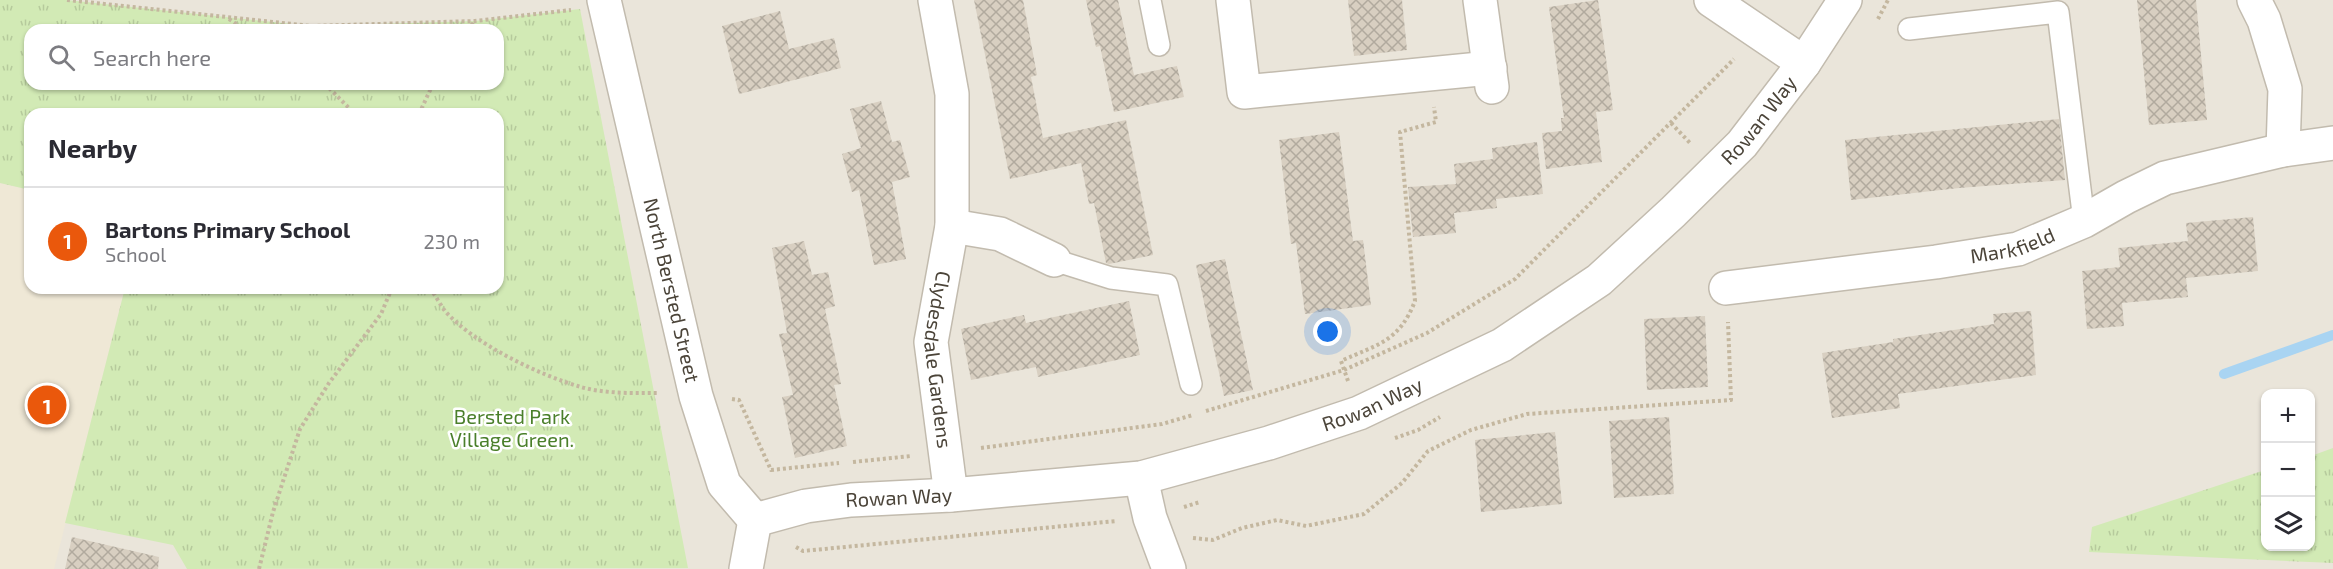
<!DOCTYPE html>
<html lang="en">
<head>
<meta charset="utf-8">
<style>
	:root { --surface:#fff; --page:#f2f2f3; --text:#2b2b33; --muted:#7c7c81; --line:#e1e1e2; --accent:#ea580c }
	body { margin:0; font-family:"Exo 2",sans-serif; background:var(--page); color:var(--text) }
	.controls { position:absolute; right:18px; bottom:18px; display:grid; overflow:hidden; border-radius:12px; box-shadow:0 2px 4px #0004 }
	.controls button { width:54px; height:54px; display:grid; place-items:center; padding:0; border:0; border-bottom:2px solid var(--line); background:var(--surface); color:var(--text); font:30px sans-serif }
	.you { position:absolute; left:1328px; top:332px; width:21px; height:21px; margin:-15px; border:4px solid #fff; border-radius:50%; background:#1a73e8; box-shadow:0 0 0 9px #1a73e833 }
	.badge { display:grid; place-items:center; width:39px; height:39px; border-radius:50%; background:var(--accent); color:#fff; font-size:20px; font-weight:700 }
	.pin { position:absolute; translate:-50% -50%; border:3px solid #fff; box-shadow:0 2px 6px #0006 }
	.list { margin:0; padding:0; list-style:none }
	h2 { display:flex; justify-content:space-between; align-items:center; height:78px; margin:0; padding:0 24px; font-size:26px }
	h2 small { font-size:20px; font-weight:400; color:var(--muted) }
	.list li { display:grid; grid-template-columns:39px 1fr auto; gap:18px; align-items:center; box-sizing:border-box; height:108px; padding:0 24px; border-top:2px solid var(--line) }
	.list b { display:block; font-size:22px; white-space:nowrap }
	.list p { margin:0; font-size:20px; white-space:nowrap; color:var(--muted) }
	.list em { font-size:20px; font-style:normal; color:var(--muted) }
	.icon { flex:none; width:33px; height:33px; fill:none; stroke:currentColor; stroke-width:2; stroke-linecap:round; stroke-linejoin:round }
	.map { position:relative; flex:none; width:2333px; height:569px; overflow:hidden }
	.search { position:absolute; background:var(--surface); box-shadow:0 2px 4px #0004; left:24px; top:24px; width:480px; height:66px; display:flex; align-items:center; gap:15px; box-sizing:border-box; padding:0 21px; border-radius:18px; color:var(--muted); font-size:22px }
	.panel { position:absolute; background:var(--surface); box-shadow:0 2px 4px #0004; left:24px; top:108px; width:480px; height:186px; border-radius:18px }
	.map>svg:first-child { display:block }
	.residential { fill:#eae5da; fill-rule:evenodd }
	.education { fill:#efe8d6 }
	.park { fill:url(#park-tufts); fill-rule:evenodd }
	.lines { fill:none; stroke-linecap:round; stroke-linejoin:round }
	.stream { stroke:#a9d4f2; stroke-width:10 }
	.building { fill:url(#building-cross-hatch) }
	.service-casing { stroke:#c2bbae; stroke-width:24 }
	.minor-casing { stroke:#c2bbae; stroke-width:36 }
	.tertiary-casing { stroke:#c2bbae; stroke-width:36 }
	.path { stroke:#c4b79f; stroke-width:4; stroke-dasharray:3 3; stroke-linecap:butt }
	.service { stroke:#fff; stroke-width:21 }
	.minor { stroke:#fff; stroke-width:33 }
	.tertiary { stroke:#fff; stroke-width:33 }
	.labels { text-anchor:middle; stroke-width:5; stroke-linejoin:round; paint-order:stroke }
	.street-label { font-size:20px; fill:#4b4439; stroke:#fff }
	.park-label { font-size:20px; fill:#4a7f2a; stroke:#fff }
</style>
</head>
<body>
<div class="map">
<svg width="2333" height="569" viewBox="0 0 2333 569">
	<defs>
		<pattern id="park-tufts" width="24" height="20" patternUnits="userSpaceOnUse" patternTransform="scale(1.5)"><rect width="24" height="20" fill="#d2eab5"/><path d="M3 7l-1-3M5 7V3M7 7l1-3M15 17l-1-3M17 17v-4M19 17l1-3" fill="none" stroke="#b6ca9c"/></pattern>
		<pattern id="building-cross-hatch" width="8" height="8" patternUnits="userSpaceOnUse" patternTransform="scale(1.5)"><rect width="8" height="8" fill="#d8cfc1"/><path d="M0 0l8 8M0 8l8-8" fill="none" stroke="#b1aa9e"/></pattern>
	</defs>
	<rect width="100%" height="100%" fill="#f6f3ec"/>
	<path class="residential" d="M0,0h2333v569h-2333zM30,30h468v54h-468zM30,114h468v174h-468zM2266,394h44v152h-44z"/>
	<path class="education" d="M0,183l30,7v98h95l-71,281h-54z"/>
	<g class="park">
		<path d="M0,0h67l244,26 164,-5 105,-12 108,559 -501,1 -14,-24 -108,-22 60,-235h373v-174h-468v76l-30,-7zM30,30h468v54h-468z"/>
		<path d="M2333,448v115l-244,-11 3,-25 173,-57 1,76h44l1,-90z"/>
	</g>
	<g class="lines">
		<path class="stream" d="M2224,374l109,-39"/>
	</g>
	<g class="building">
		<path d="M974,0h49l14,75 -6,2 12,61 83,-18 27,135 -44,9 -3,-1 -12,-60 -5,1 -8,-41 -71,16z"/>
		<path d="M1086,0h32l16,75 43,-9 7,31 -70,15 -14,-66 -4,1z"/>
		<path d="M1348,0h54l5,50 -53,6z"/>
		<path d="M1598,0l15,110 -17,2 6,50 -56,7 -4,-36 20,-2 -1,-13h3l-15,-111z"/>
		<path d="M2137,0h59l11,120 -58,5z"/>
		<path d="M780,11l9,38 45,-11 7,30 -102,26 -17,-68z"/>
		<path d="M881,101l11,41 8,-2 10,37 -18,5 14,77 -32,6 -15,-75 -7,2 -10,-38 19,-6 -11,-39z"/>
		<path d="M2059,119l6,61 -106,8 -108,12 -6,-60z"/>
		<path d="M1339,132l14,109 10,-1 8,65 -66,9 -9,-71 -5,1 -12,-104z"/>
		<path d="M1537,142l6,52 -47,5 1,9 -43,5 2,20 -43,4 -5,-50 48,-3 -2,-20 39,-5 -1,-11z"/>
		<path d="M2253,217l5,54 -72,7 2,19 -66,6 2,23 -37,3 -5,-58 38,-4 -2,-19 70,-7 -2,-18z"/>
		<path d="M804,241l8,34 16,-3 7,34 -10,3 16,75 -7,1 13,61 -52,12 -13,-61 11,-2 -14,-61 8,-1 -15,-85z"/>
		<path d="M1225,259l28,131 -29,6 -28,-131z"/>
		<path d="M1129,301l11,54 -102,22 -2,-10 -65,13 -10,-51 63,-14 2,8z"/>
		<path d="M2031,311l5,64 -138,19 2,14 -68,10 -10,-65 71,-11v-3l101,-15 -1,-10z"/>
		<path d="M1705,316l3,71 -61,3 -3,-71z"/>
		<path d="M1669,417l5,77 -60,4 -5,-77z"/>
		<path d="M1555,432l7,72 -81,8 -6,-72z"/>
		<path d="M72,537l87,20 -1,12h-93z"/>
	</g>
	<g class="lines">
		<defs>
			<g id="service">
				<path d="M1150,0l9,45"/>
				<path d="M1909,29l149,-17 26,209"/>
				<path d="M1054,260l57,18 56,7 24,99"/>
			</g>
			<g id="minor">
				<path id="s1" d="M604,0l92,396 28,88 31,36"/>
				<path id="s2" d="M935,0l17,94v132l-21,116 20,153"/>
				<path d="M1233,0l11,92 246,-24"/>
				<path d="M1480,0l12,87"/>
				<path d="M1711,0l93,63"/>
				<path d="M2254,0l10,20 21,69 -2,61"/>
				<path d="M952,226l48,8 54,26"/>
				<path id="s3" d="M1726,288l210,-26 82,-13 66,-28 42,-24 39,-19 118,-28 50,-7"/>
				<path d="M1141,478l9,40 19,51"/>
			</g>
			<g id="tertiary">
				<path id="s4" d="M746,569l9,-49 51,-14 45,-6 100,-5 190,-17 128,-35 90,-30 143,-68 97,-65 74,-68 69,-68 62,-81 41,-63"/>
			</g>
		</defs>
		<use href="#service" class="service-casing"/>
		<use href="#minor" class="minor-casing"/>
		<use href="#tertiary" class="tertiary-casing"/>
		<g class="path">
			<path d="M67,0l244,26 164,-5 96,-11"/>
			<path d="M229,19l16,11"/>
			<path d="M1878,19l10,-19"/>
			<path d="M468,30l6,-8"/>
			<path d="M325,84l30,30"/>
			<path d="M419,114l14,-30"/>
			<path d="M1671,123l20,21"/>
			<path d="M430,288c5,7 10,16 15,23 29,33 94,64 136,76 25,7 52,6 78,6"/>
			<path d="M1348,381l-7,-20c37,-17 58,-19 74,-60l-15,-169 36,-10 -2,-15"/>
			<path d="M732,399l7,1 32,70 68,-7"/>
			<path d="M1206,411l138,-41 83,-37 88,-54 219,-220"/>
			<path d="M1395,438l23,-8 22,-13"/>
			<path d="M981,448l181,-24 31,-9"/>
			<path d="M853,462l58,-6"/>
			<path d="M1184,507l16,-5"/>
			<path d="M1193,538l20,2 29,-12 35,-8 29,6 58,-12 38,-31 26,-32 43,-21 56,-16 204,-14 -3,-78"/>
			<path d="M796,547l7,4 313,-30"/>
			<path d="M259,569l14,-57 27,-83 29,-46 52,-69 11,-26"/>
		</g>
		<use href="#service" class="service"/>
		<use href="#minor" class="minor"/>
		<use href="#tertiary" class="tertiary"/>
	</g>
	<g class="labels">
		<g class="street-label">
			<text dy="7" stroke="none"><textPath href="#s4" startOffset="1168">Rowan Way</textPath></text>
			<text dy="7" stroke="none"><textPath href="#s3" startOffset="290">Markfield</textPath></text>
			<text dy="7" stroke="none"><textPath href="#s1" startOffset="298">North Bersted Street</textPath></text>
			<text dy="7" stroke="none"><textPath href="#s2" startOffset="363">Clydesdale Gardens</textPath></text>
			<text dy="7" stroke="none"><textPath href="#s4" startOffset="682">Rowan Way</textPath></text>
			<text dy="7" stroke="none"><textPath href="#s4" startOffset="196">Rowan Way</textPath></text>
		</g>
		<g class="park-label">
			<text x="512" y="424">Bersted Park<tspan x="512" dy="23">Village Green.</tspan></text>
		</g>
	</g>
</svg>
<div class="controls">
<button>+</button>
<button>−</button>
<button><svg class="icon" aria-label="layers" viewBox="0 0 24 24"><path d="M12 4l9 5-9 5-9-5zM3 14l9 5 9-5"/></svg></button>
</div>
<div class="you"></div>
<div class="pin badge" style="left:47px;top:405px">1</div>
<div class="search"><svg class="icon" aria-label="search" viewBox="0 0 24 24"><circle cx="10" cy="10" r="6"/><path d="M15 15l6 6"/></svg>Search here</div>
<section class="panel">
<h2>Nearby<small></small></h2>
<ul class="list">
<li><span class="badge">1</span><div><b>Bartons Primary School</b><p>School</p></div><em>230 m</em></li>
</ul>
</section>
</div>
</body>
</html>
